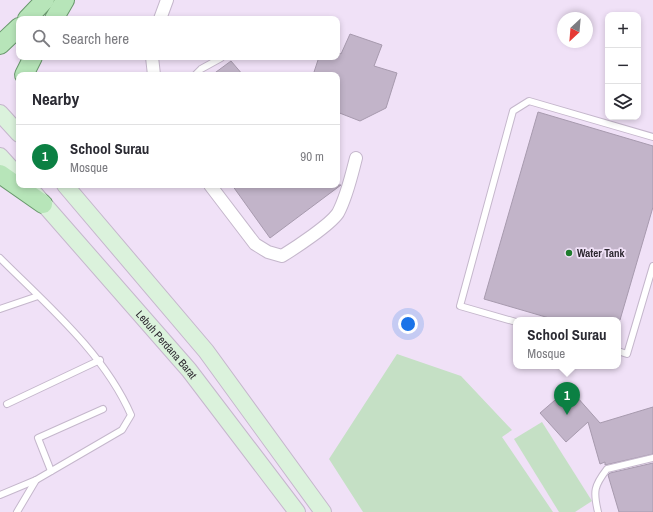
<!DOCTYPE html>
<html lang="en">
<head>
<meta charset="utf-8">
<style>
	:root { --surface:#fff; --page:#f2f2f3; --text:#2b2b33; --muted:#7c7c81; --line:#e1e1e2; --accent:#0b8043 }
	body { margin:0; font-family:"Archivo Narrow",sans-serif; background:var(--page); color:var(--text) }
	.controls { position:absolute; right:12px; top:12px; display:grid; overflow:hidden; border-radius:8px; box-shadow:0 2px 6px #0003 }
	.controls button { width:36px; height:36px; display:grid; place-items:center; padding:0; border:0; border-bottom:1px solid var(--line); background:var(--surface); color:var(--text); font:20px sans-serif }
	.compass { position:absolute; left:557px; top:12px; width:36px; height:36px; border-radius:50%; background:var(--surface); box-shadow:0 2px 6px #0003; rotate:206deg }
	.you { position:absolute; left:408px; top:324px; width:14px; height:14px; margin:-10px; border:3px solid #fff; border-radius:50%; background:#1a73e8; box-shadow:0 0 0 6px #1a73e833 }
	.badge { display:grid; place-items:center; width:26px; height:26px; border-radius:50%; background:var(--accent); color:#fff; font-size:13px; font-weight:700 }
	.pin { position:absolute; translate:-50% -33px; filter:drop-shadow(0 1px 2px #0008) }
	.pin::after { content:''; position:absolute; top:21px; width:14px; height:12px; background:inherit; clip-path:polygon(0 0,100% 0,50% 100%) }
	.popup { position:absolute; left:513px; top:317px; width:108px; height:52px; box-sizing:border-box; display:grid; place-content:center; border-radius:8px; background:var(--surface); filter:drop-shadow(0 1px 3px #0005); font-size:13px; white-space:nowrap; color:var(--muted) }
	.popup b { font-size:15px; color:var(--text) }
	.popup::after { content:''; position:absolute; left:50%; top:100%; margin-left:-8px; border:8px solid transparent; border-top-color:var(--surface) }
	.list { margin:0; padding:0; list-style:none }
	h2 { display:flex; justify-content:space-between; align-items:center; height:52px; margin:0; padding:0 16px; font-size:17px }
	h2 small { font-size:13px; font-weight:400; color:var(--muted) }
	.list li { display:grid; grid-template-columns:26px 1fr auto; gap:12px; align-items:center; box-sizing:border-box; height:64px; padding:0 16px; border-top:1px solid var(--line) }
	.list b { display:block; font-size:15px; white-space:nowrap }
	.list p { margin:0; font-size:13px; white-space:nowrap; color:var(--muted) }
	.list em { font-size:13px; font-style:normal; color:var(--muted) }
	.icon { flex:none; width:22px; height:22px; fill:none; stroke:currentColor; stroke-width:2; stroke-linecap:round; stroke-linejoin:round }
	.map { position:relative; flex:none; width:653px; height:512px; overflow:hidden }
	.search { position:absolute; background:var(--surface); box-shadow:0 2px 6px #0003; left:16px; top:16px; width:324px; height:44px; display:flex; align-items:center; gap:10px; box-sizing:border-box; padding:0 14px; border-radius:8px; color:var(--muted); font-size:15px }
	.panel { position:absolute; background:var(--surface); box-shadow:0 2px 6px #0003; left:16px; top:72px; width:324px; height:116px; border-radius:8px }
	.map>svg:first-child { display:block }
	.green { fill:#c5e0c5 }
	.building { fill:#c2b4c9; stroke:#a79aae }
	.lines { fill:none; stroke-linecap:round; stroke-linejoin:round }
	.lane-casing { stroke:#c5b7cc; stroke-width:8 }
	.street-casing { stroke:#c5b7cc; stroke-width:14 }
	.secondary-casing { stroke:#c5b7cc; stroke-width:18 }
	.primary-casing { stroke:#68986c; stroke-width:20 }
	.lane { stroke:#fff; stroke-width:6 }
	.street { stroke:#fff; stroke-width:12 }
	.secondary { stroke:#dbf2dc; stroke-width:16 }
	.primary { stroke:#b7e5b9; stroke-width:18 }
	.poi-dot { fill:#1e7c2d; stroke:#f0e1f7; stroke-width:1.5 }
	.labels { text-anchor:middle; stroke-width:3.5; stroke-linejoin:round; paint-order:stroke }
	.poi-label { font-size:11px; font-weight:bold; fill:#2e2931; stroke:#f0e1f7; text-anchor:start }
	.street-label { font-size:11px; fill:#2e2931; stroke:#f0e1f7 }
</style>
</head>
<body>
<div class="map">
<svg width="653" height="512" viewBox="0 0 653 512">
	<rect width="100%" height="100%" fill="#f0e1f7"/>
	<g class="green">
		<path d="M397,354l64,22 51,54 -10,7 51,75h-190l-34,-53z"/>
		<path d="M542,422l50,79 -17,11h-16l-45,-73z"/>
	</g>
	<g class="building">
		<path d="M350,34l32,11 -8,21 23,7 -11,35 -26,13 -23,-9v-37h-24l6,-18h18v-5l4,2z"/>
		<path d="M231,61l12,14h-31z"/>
		<path d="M538,112l115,34v61l-33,113h-64l-72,-21z"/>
		<path d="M232,185h109l-71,53z"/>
		<path d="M569,388l31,35 53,-16v47l-48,11v-3l-5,2 -12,-42 -22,20 -26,-29z"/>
		<path d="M653,463v49h-34l-11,-37 2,-2z"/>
	</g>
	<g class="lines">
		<defs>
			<g id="lane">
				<path d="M195,75l6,-6 20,-11"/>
				<path d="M0,258c47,47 104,95 131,157l-9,15 -86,50 -19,32"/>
				<path d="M0,309l38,-13"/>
				<path d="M516,322l-56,-16 53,-195 16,-10 124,36"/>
				<path d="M618,351l9,3 26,-88"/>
				<path d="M7,404l93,-44"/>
				<path d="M51,471l-13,-33 65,-29"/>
				<path d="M0,495l36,-15"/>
				<path d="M598,512c-5,-21 -4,-26 9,-43l46,-11"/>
			</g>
			<g id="street">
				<path d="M160,19l7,-19"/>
				<path d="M152,57l2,18"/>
				<path d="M210,185l45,59 13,8 14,4c13,-8 48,-31 56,-43 9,-17 13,-36 18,-55"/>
			</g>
			<g id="secondary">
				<path d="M0,113l19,21"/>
				<path d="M0,156l19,21"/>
				<path d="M65,185l141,166 117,161"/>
				<path id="s1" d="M35,194l154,176 108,142"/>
			</g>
			<g id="primary">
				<path d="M27,19l18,-19"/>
				<path d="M54,19l11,-19"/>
				<path d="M0,45l19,-18"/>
				<path d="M24,75l9,-18"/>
				<path d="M0,174l43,30"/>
			</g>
		</defs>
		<use href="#lane" class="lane-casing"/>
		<use href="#street" class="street-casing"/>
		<use href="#secondary" class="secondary-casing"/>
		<use href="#primary" class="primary-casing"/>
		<use href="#lane" class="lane"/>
		<use href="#street" class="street"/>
		<use href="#secondary" class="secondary"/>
		<use href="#primary" class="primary"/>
	</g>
	<circle class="poi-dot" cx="569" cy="253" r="4"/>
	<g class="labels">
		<g class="poi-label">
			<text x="577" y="257">Water Tank</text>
		</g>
		<g class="street-label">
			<text dy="4" stroke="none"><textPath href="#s1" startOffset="200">Lebuh Perdana Barat</textPath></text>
		</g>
	</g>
</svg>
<div class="controls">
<button>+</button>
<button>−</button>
<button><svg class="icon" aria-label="layers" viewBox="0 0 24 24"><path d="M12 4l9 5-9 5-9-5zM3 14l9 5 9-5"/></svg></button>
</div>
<svg class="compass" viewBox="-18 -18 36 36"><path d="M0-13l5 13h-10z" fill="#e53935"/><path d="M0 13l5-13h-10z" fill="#7c7c81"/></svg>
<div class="you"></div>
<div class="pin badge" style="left:567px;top:415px">1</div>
<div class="popup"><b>School Surau</b>Mosque</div>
<div class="search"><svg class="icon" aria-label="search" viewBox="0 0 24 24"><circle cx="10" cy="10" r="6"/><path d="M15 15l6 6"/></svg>Search here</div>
<section class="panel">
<h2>Nearby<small></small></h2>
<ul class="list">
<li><span class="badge">1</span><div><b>School Surau</b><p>Mosque</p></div><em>90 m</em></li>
</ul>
</section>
</div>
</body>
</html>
